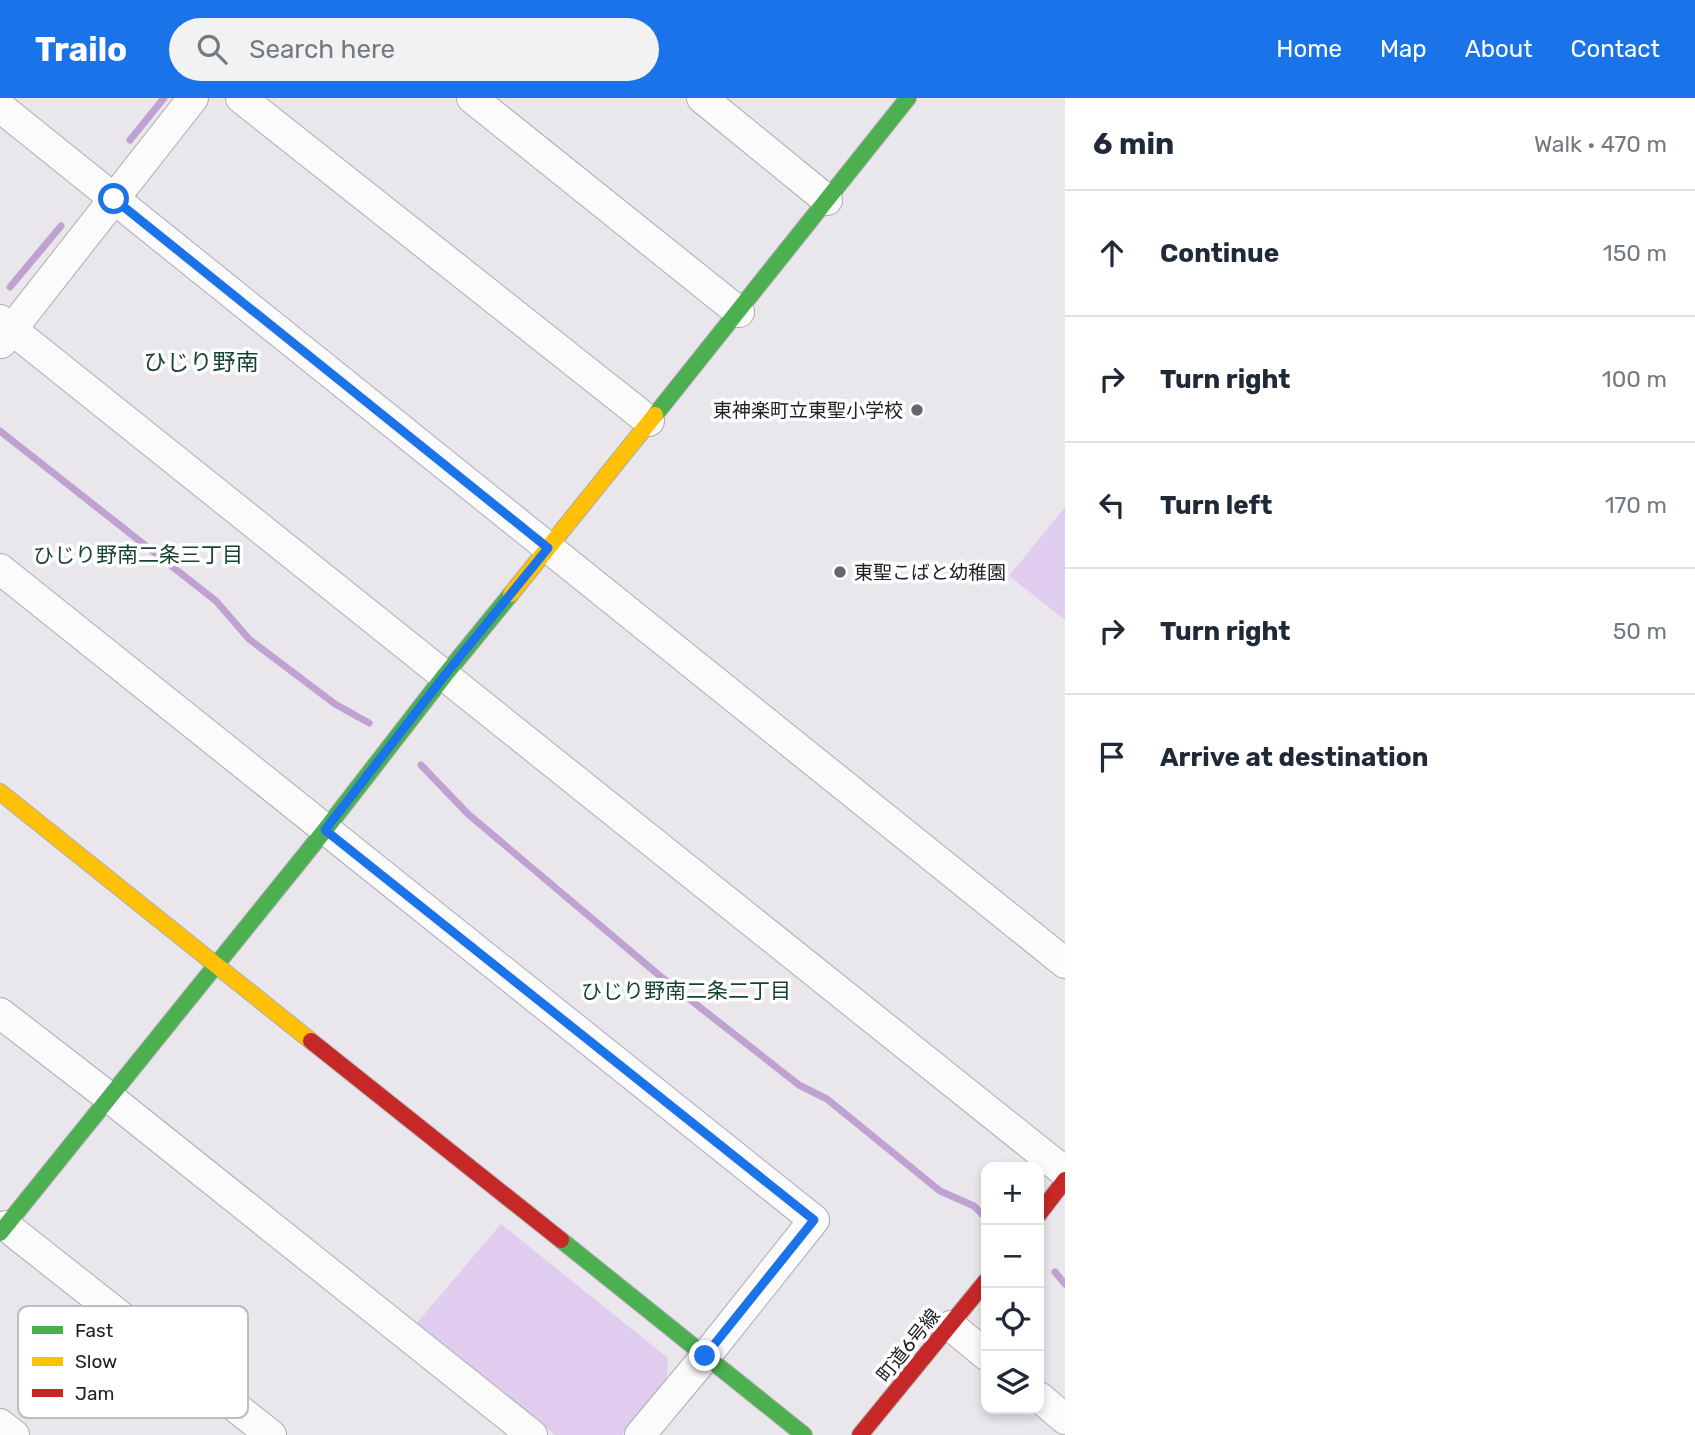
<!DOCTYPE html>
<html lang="en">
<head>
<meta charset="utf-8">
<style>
	:root { --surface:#fff; --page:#f2f2f3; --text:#1f2937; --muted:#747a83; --line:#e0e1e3; --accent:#1a73e8 }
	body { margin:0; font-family:Rubik,"Noto Sans JP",sans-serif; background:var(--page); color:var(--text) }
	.controls { position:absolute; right:21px; bottom:21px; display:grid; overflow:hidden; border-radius:14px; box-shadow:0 4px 10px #0003 }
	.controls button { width:63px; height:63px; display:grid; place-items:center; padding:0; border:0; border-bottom:2px solid var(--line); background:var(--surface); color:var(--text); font:35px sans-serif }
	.stop { position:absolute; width:21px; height:21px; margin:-16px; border:5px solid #1a73e8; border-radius:50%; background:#fff }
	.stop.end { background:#1a73e8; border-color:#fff; box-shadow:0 2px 7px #0008 }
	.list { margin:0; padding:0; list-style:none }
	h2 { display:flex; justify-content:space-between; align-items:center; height:91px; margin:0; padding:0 28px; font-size:30px }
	h2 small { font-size:23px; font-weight:400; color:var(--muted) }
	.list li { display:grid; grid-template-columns:46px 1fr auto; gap:21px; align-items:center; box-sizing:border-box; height:126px; padding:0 28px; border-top:2px solid var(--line) }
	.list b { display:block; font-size:26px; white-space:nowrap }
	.list em { font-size:23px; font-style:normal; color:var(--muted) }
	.icon { flex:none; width:38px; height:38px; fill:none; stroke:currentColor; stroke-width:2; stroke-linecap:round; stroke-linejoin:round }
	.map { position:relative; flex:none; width:1065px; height:1337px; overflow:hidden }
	header { display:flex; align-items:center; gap:42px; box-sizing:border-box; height:98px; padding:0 35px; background:var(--accent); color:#fff }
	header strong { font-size:33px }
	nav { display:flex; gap:38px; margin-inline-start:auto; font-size:24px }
	.search { width:490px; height:63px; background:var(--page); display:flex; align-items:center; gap:18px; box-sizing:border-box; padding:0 24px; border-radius:38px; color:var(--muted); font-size:26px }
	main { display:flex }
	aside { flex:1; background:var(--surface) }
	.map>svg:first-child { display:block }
	.green { fill:#e0ccee }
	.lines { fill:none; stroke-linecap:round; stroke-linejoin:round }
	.stream { stroke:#bfa2d2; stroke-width:7 }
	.street-casing { stroke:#aeacb0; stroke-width:32 }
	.fast-casing { stroke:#aeacb0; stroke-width:18 }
	.slow-casing { stroke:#aeacb0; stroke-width:18 }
	.jam-casing { stroke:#aeacb0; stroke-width:18 }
	.street { stroke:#fcfbfc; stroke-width:30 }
	.fast { stroke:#4caf50; stroke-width:16 }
	.slow { stroke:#ffc107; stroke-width:16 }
	.jam { stroke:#c62828; stroke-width:16 }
	.route { stroke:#1a73e8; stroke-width:9 }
	.poi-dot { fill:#69666b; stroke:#fff; stroke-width:2.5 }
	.labels { text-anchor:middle; stroke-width:7; stroke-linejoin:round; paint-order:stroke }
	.poi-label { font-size:19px; fill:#232125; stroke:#fff; text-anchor:end }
	.street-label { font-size:19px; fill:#232125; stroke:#fff }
	.neighbourhood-label { font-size:21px; fill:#16432f; stroke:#fff }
	.quarter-label { font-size:23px; fill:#16432f; stroke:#fff }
	.key { fill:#fff; stroke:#bdbcbe; stroke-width:2 }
	.key-label { font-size:19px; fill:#232125 }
</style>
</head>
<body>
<header>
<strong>Trailo</strong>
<div class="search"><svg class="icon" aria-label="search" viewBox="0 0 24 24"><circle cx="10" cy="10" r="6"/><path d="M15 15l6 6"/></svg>Search here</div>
<nav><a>Home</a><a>Map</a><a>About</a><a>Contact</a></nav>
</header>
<main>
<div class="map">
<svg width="1065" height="1337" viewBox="0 0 1065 1337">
	<rect width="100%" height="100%" fill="#eae7ec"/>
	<g class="green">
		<path d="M1065,409v113l-56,-44z"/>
		<path d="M501,1126l167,134 -1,20 -45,57h-67l-139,-111z"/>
	</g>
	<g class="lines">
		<g class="stream">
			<path d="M130,42l34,-42"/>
			<path d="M10,189l51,-61"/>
			<path d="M0,333l216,170 33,38 86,65 34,19"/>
			<path d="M421,667l47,49 192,162 139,109 28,14 113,92 34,15 8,8"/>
			<path d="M1055,1174l10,12"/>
		</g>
		<defs>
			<g id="street">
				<path d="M241,0l408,323"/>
				<path d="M472,0l267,214"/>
				<path d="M702,0l125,102"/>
				<path d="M0,9l1065,856"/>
				<path d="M0,222l1065,852"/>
				<path d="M1,245l192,-245"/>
				<path d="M0,471l814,651 -109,137 -65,78"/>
				<path d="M0,915l110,85 422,337"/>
				<path d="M6,1128l265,209"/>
				<path d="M951,1228l35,29"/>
				<path d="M1039,1299l26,22"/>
				<path d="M0,1326l14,11"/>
			</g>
			<g id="fast">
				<path d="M655,317l253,-317"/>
				<path d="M0,1135l325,-403 120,-155 66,-81"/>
				<path d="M561,1142l243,195"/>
			</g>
			<g id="slow">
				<path d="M511,496l144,-179"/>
				<path d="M0,694l311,249"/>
			</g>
			<g id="jam">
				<path d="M311,943l250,199"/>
				<path d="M1039,1116l26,-34"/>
				<path d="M860,1337l126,-154"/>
			</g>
		</defs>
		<use href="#street" class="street-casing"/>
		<use href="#fast" class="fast-casing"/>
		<use href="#slow" class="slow-casing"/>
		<use href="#jam" class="jam-casing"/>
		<use href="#street" class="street"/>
		<use href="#fast" class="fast"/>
		<use href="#slow" class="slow"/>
		<use href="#jam" class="jam"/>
	</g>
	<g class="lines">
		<path class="route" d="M114,101l434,349 -103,127 -120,155 489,390 -109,136"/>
	</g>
	<g class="poi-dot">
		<circle cx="917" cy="312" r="7"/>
		<circle cx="840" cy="474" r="7"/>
	</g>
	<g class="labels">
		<g class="poi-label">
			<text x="903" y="319">東神楽町立東聖小学校</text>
			<text x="854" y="481" text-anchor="start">東聖こばと幼稚園</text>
		</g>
		<g class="street-label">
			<text transform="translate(908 1247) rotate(-51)" y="7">町道6号線</text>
		</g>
		<g class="neighbourhood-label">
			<text x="138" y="464">ひじり野南二条三丁目</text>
			<text x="686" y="900">ひじり野南二条二丁目</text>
		</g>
		<g class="quarter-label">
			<text x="201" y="272">ひじり野南</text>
		</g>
	</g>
	<rect x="18" y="1208" width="230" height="112" rx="10" class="key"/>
	<rect x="32" y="1228" width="31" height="8" fill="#4caf50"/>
	<rect x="32" y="1259" width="31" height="9" fill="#ffc107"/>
	<rect x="32" y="1291" width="31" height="8" fill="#c62828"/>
	<g class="key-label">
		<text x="75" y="1239">Fast</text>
		<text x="75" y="1270">Slow</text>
		<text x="75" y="1302">Jam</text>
	</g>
</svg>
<div class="controls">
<button>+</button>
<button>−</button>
<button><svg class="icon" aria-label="locate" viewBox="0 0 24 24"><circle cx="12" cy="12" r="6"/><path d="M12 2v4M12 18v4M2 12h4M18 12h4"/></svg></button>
<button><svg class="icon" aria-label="layers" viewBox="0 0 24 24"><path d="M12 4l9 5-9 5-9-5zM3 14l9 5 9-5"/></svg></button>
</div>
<div class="stop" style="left:114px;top:101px"></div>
<div class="stop end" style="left:705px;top:1258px"></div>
</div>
<aside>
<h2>6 min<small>Walk · 470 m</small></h2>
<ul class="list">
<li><svg class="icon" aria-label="ahead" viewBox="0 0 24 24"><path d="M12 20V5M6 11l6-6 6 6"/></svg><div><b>Continue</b></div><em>150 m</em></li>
<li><svg class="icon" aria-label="right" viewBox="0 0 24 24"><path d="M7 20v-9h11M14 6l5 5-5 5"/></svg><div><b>Turn right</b></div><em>100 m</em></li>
<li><svg class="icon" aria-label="left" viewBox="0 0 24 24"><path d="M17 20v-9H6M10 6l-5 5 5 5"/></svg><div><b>Turn left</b></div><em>170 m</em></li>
<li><svg class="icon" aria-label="right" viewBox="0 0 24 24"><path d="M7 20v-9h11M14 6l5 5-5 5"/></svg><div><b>Turn right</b></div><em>50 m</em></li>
<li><svg class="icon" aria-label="arrive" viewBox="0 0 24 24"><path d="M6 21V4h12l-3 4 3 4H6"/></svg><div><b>Arrive at destination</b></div></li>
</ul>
</aside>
</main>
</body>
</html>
